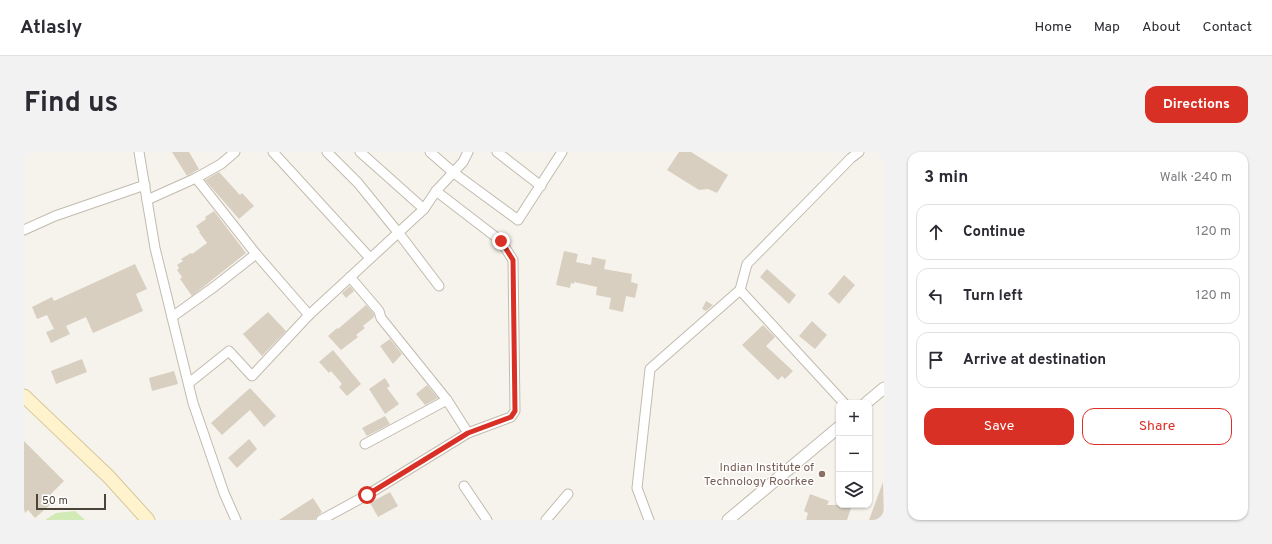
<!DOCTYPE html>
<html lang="en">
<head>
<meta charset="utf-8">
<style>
	:root { --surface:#fff; --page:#f2f2f3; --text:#2b2b33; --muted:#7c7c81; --line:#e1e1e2; --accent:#d93025 }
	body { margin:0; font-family:Overpass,sans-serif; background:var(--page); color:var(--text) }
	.controls { position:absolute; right:12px; bottom:12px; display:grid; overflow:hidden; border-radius:8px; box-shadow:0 1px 3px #0004 }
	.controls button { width:36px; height:36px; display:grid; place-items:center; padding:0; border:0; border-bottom:1px solid var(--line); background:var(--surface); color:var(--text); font:20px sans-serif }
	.scale { position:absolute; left:12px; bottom:10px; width:70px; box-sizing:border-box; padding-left:4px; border:2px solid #4b4439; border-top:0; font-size:11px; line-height:14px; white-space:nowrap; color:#4b4439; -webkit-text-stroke:3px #fff; paint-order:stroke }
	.stop { position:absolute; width:12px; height:12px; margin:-9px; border:3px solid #d93025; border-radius:50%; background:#fff }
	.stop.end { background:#d93025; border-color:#fff; box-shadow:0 1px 4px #0008 }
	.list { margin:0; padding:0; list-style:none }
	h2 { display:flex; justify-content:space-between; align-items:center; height:52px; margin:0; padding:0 16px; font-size:17px }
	h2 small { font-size:13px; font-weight:400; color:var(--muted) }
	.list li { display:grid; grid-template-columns:26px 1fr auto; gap:12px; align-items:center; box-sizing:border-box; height:56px; margin:0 8px 8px; padding:0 8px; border:1px solid var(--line); border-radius:12px }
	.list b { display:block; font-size:15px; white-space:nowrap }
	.list em { font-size:13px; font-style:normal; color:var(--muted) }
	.actions { display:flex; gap:8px; padding:12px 16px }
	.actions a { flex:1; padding:9px 0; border:1px solid var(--accent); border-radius:12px; text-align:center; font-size:14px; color:var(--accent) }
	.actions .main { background:var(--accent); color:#fff }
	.icon { flex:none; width:22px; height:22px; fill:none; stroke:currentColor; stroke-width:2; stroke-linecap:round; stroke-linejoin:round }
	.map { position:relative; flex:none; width:860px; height:368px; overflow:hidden; border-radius:12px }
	header { display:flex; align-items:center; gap:24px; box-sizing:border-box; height:56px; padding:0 20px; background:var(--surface); border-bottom:1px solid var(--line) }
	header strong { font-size:19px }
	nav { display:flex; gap:22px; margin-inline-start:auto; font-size:14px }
	.intro { display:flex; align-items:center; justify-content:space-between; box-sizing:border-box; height:96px; padding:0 24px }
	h1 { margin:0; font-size:28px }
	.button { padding:10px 18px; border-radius:12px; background:var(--accent); color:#fff; font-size:14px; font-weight:700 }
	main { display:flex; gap:24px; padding:0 24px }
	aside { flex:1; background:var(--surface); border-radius:12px; box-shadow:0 1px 3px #0004 }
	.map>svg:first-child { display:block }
	.green { fill:#d2eab5 }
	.building { fill:#d8cfc1 }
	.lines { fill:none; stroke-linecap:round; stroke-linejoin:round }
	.minor-casing { stroke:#c2bbae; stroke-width:11 }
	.tertiary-casing { stroke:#c2bbae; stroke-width:13 }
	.secondary-casing { stroke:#d6c79b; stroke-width:15 }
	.minor { stroke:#fff; stroke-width:9 }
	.tertiary { stroke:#fff; stroke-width:11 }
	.secondary { stroke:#fff3cd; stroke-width:13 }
	.route { stroke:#d93025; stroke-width:5 }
	.education-dot { fill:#8d6e63; stroke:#fff; stroke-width:1.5 }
	.labels { text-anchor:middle; stroke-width:3; stroke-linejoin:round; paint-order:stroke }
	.education-label { font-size:12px; fill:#785e54; stroke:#fff; text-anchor:end }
</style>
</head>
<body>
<header>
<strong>Atlasly</strong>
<nav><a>Home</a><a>Map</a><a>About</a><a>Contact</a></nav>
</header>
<div class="intro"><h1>Find us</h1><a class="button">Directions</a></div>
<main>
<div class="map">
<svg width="860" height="368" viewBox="0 0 860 368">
	<rect width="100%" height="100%" fill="#f6f3ec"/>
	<path class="green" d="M51,359l10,9h-40l11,-7z"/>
	<g class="building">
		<path d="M148,0h17l10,17 -12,7z"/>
		<path d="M655,0h12l37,23 -11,18 -9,-4 -9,1 -32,-20z"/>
		<path d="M195,20l21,23 2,-2 12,13 -15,13 -34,-39z"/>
		<path d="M190,59l32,42 -54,43 -12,-17 2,-2 -5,-7 2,-2 -2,-3 6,-4 -2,-2 10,-6 1,1 15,-11 -8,-11h1l-4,-6 10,-7 -1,-2z"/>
		<path d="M540,99l14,3 -2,8 15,3 1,-8 14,3 -2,9 28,5 -1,8 7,2 -3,14 -9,-2 -3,16 -14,-3 2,-11 -15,-3 1,-8 -23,-5v2l-3,-1 -1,5 -14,-3z"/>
		<path d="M111,112l12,25 -11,5 7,17 -50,22 -7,-16 -20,9 4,8 -19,9 -5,-11 8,-3 -7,-14 -10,4 -5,-12 20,-10 2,4z"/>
		<path d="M743,117l29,26 -7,9 -29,-27z"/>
		<path d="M820,123l11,10 -16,19 -11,-10z"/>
		<path d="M326,134l4,5 -8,7 -4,-5z"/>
		<path d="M682,149l7,4 -7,6 -4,-2z"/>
		<path d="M342,153l8,9v3l-11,9 2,2 -9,7 2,2 -17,13 -13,-14 9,-8 1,1z"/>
		<path d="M244,160l18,19 -24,25 -19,-22z"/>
		<path d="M788,169l15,14 -12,14 -16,-13z"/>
		<path d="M739,173l12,12 -9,9 27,25 -8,8 -3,-3 -4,4 -36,-35z"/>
		<path d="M366,187l12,15 -9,10 -13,-18z"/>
		<path d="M309,198l28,34 -14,12 -8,-9 3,-3 -11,-13 -2,2 -10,-11z"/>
		<path d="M58,207l5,13 -31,12 -5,-13z"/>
		<path d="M150,219l4,13 -26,7 -3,-13z"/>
		<path d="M361,226l5,8 -3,2 12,16 -14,10 -16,-25z"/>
		<path d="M403,233l11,13 -13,7 -9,-11z"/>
		<path d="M226,236l26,28 -12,11 -14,-17 -28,25 -11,-12z"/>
		<path d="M361,264l5,8 -23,12 -5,-8z"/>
		<path d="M225,287l8,10 -20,19 -9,-10z"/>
		<path d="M0,289l40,40 -19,19 5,5 -15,13 -7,-8 -4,4z"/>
		<path d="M859,330l1,38h-15z"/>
		<path d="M366,340l8,14 -20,11 -8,-14z"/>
		<path d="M786,342l19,7 -2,4h25l-5,15h-41l2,-7 -4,-2z"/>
		<path d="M289,346l9,14 -6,5 -1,3h-36z"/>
	</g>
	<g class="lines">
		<defs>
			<g id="minor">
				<path d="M115,0l16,96 38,155 31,90 12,27"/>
				<path d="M249,0l97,106"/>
				<path d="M303,0l31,31 43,53 38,50"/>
				<path d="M336,0l64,57"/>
				<path d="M406,0l24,21 64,47 44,-68"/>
				<path d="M473,0l44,34"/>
				<path d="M172,26l25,-14 14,-12"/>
				<path d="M123,48l49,-22 60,76 53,61"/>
				<path d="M0,78l31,-14 90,-31"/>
				<path d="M326,125l29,34 2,7 66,82 21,33"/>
				<path d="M148,165l42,-30 42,-33"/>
				<path d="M165,231l40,-32 23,25 57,-61 115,-106 12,-18 27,-29 5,-10"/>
				<path d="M820,251l-104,-113 7,-26 104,-106 8,-6"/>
				<path d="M341,292l82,-44"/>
				<path d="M440,334l23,34"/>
				<path d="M297,368l46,-25 101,-62 43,-16 4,-6 -2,-151 -12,-19 -65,-50"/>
				<path d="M522,368l22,-26"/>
				<path d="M625,368l-12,-32 13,-119 90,-79"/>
			</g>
			<g id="tertiary">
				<path d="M842,251l18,-15"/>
				<path d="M704,368l111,-93"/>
			</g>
			<path id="secondary" d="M0,244l85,81 39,43"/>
		</defs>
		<use href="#minor" class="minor-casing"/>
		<use href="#tertiary" class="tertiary-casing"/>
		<use href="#secondary" class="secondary-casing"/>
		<use href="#minor" class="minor"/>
		<use href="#tertiary" class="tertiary"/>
		<use href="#secondary" class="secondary"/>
	</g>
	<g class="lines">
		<path class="route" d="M343,343l101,-62 43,-16 4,-6 -2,-151 -12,-19"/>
	</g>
	<circle class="education-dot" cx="798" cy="322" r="4"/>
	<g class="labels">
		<g class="education-label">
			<text x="790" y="319">Indian Institute of<tspan x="790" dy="14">Technology Roorkee</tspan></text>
		</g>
	</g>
</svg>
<div class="controls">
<button>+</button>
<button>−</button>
<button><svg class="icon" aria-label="layers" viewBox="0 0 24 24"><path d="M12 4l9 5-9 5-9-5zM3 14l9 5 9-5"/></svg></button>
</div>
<div class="scale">50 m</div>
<div class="stop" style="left:343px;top:343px"></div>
<div class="stop end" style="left:477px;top:89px"></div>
</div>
<aside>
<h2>3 min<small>Walk · 240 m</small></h2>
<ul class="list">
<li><svg class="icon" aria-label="ahead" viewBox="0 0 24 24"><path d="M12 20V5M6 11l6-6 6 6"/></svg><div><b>Continue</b></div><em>120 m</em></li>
<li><svg class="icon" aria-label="left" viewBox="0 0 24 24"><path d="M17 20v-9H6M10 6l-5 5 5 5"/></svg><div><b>Turn left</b></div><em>120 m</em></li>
<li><svg class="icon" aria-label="arrive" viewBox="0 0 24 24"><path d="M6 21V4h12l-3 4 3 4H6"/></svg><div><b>Arrive at destination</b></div></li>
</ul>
<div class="actions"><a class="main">Save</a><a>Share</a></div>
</aside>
</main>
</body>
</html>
